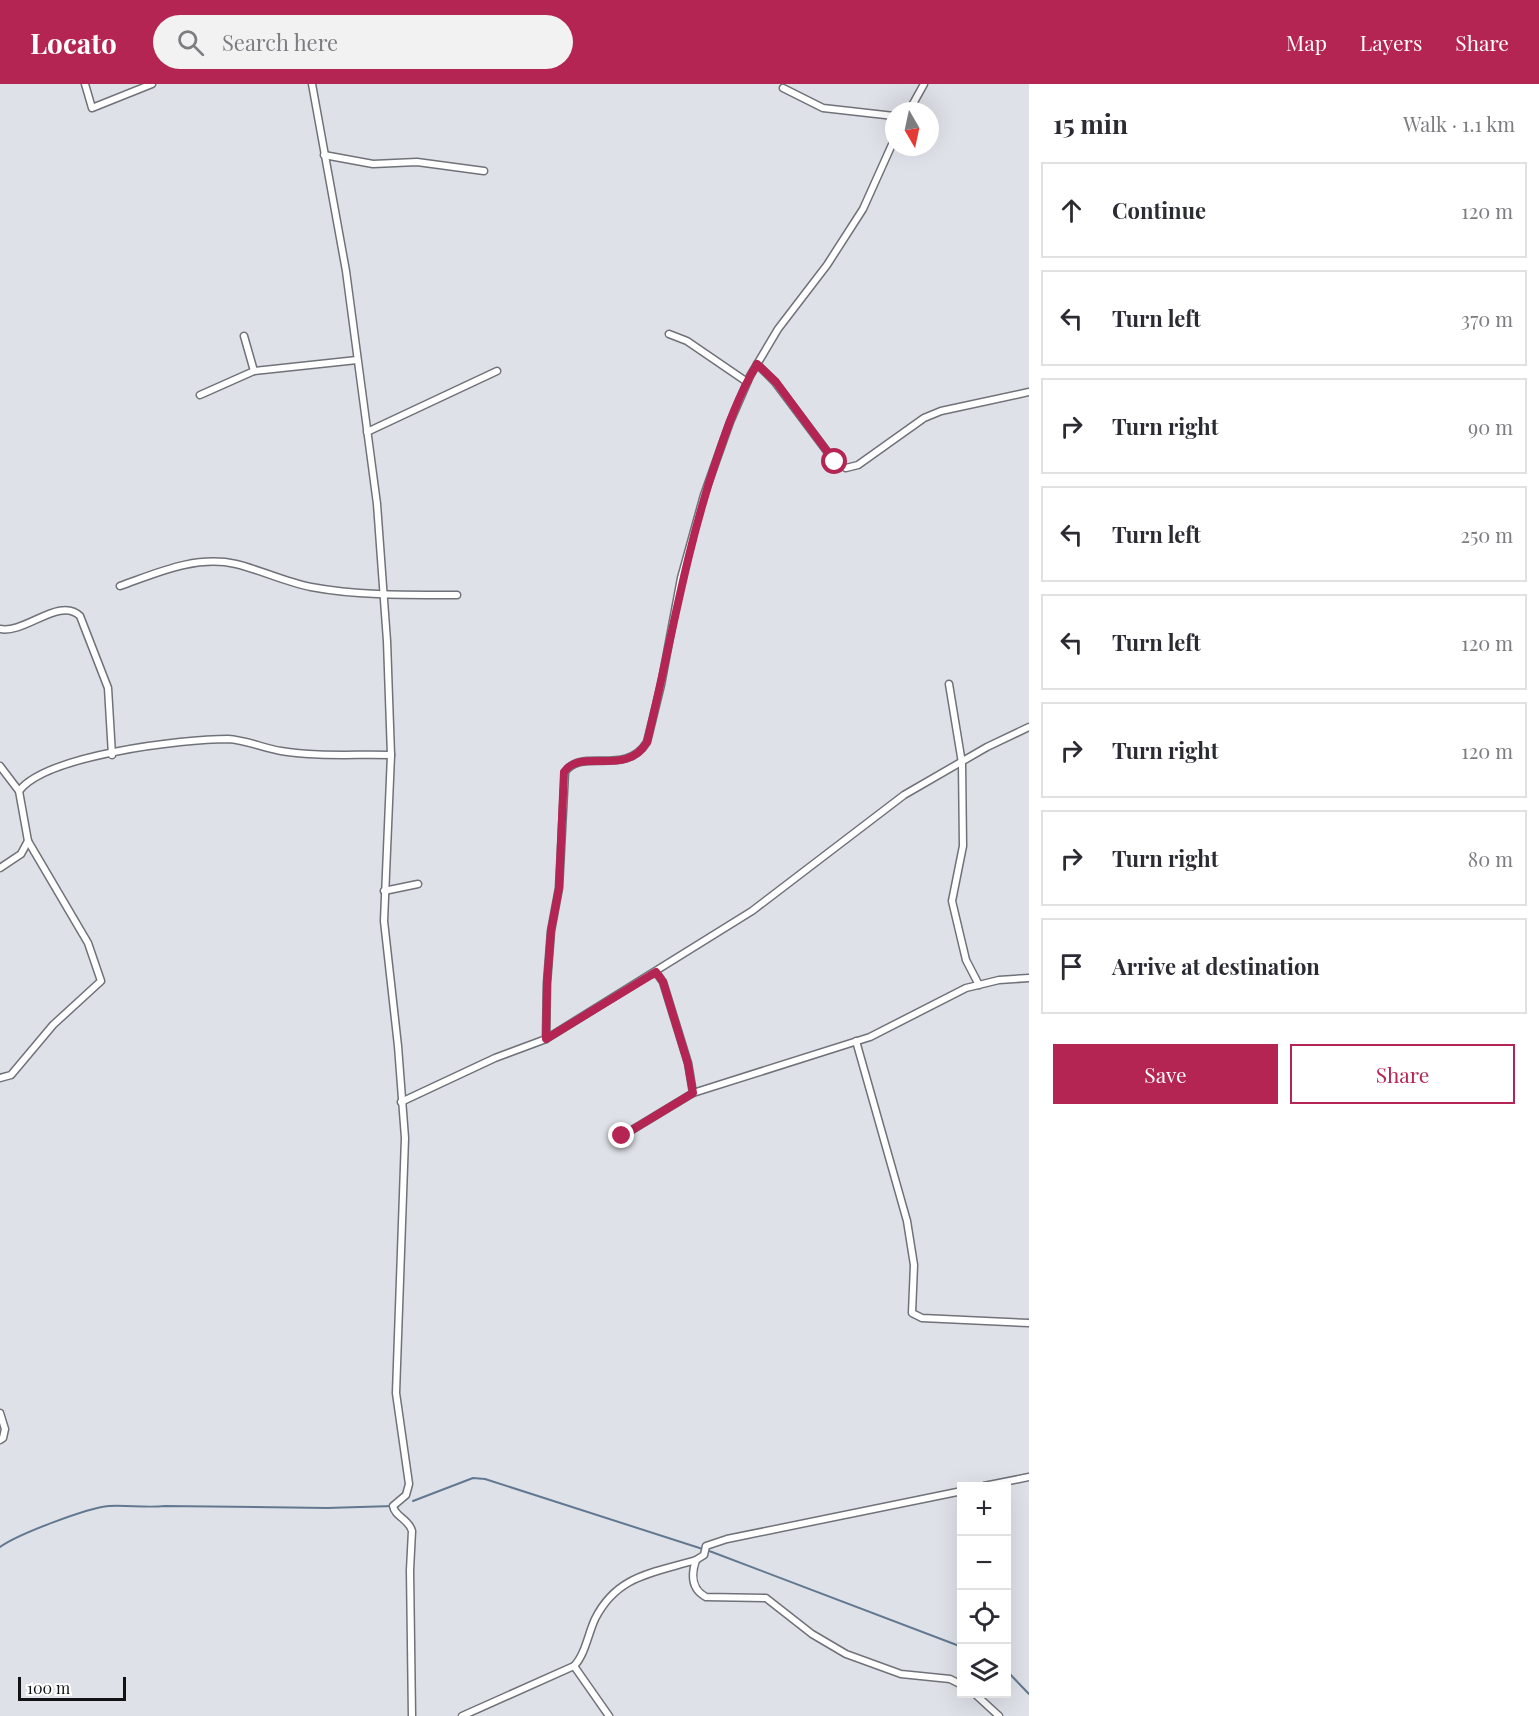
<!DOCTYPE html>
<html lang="en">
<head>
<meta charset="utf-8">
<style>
	:root { --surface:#fff; --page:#f2f2f3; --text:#2b2b33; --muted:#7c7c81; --line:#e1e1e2; --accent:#b52553 }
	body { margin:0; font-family:"Playfair Display",serif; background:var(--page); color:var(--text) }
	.controls { position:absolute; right:18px; bottom:18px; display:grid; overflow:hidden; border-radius:0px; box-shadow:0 6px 24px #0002 }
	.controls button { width:54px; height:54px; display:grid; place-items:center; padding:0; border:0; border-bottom:2px solid var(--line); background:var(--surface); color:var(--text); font:30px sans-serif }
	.compass { position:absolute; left:885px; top:18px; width:54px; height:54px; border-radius:50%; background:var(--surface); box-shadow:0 6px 24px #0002; rotate:171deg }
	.scale { position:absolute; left:18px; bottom:15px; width:108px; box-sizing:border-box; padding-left:6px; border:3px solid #111214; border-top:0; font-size:16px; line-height:21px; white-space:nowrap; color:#111214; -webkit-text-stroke:4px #fff; paint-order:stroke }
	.stop { position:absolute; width:18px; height:18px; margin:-14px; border:4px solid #b52553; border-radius:50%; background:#fff }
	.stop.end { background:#b52553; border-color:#fff; box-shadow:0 2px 6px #0008 }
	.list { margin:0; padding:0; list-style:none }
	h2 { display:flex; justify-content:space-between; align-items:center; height:78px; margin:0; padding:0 24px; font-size:26px }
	h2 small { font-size:20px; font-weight:400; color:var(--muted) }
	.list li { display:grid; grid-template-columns:39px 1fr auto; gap:18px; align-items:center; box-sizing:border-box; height:96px; margin:0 12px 12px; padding:0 12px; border:2px solid var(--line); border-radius:0px }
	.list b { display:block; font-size:22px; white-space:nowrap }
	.list em { font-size:20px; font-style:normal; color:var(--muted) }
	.actions { display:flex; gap:12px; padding:18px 24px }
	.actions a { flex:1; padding:14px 0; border:2px solid var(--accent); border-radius:0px; text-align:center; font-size:21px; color:var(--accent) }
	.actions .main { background:var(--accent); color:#fff }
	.icon { flex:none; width:33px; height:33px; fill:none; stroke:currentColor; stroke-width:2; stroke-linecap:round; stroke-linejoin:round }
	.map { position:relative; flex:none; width:1029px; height:1632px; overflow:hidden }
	header { display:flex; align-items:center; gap:36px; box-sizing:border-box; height:84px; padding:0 30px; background:var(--accent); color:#fff }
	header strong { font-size:28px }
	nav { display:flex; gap:33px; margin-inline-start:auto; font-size:21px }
	.search { width:420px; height:54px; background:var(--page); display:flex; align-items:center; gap:15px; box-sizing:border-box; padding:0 21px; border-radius:33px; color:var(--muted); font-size:22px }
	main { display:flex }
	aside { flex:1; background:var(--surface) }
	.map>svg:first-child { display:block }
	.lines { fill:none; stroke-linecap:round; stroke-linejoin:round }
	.stream { stroke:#627891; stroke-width:2 }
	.street-casing { stroke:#6f7278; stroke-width:9 }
	.street { stroke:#fff; stroke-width:6 }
	.route { stroke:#b52553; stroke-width:8 }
</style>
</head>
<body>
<header>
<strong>Locato</strong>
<div class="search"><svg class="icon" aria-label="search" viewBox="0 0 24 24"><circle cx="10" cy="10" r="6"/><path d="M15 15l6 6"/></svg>Search here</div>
<nav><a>Map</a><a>Layers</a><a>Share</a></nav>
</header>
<main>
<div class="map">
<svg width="1029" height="1632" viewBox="0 0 1029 1632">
	<rect width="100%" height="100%" fill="#dee2e8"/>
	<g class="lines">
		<g class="stream">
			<path d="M413,1417l60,-23 12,1 227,73 250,95"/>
			<path d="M0,1463c18,-13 87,-39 109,-41 19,-1 37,2 56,0l162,2 66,-2"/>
			<path d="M1006,1586l23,24"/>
		</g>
		<defs>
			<g id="street">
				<path d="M85,0l7,24 60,-24"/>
				<path d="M312,0l34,187 31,233 10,137 4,114 -7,166 14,125 7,92 -9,255 13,91 -3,11 -13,11c2,11 16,13 19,25l-2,39 2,146"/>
				<path d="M783,4l40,20 71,8"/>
				<path d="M909,27l15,-27"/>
				<path d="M324,71l49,9 44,-2 67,9"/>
				<path d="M669,250l18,7 60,41"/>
				<path d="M244,252l10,35"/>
				<path d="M757,280l18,18 60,80 11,6 12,-3 66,-47 17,-7 88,-19"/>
				<path d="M200,311l54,-24 103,-11"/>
				<path d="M367,348l130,-61"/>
				<path d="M120,502c37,-13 75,-31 116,-22 25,6 49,18 75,23 48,9 98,8 146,8"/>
				<path d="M0,545c25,5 60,-33 80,-13l28,72 4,67"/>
				<path d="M949,600l13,79 1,83 -11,55 14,59 13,25"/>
				<path d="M0,682l19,25"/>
				<path d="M0,784l21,-14 7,-13 -9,-50c27,-36 164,-52 209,-52 18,1 35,9 53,12 36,6 74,3 110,4"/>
				<path d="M384,807l34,-7"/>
				<path d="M653,890l3,-2 7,10 25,81 5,30 177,-56 96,-49 33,-8 30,-2"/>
				<path d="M546,955l1,-56 4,-52 8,-43 6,-116c16,-25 61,5 82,-30l14,-57 20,-107 23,-83 26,-73 20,-46 28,-47 49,-64 36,-56 31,-69"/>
				<path d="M856,957l51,180 7,44 -2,48 10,5 107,5"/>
				<path d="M0,994l11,-3 42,-50 48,-44 -13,-38 -60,-102"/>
				<path d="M401,1018l94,-44 51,-19 206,-128 152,-116 83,-48 42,-20"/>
				<path d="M622,1052l71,-43"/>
				<path d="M0,1329l5,16 -2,9 -3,2"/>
				<path d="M984,1402l45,-9"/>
				<path d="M696,1476c-5,15 -5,29 10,37l60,1 46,36 34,20 55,20 49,5 12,6"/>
				<path d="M574,1582l35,50"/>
				<path d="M975,1610l24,22"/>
				<path d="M462,1632l112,-50c11,-11 14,-32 21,-47 22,-44 58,-46 101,-59l8,-5 2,-9 21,-7 235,-48"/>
			</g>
		</defs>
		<use href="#street" class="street-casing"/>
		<use href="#street" class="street"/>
	</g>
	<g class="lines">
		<path class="route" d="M622,1052l71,-43 -5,-29 -25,-82 -7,-10 -110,67 1,-56 4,-52 8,-43 5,-116c17,-25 62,6 83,-30 23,-94 38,-189 69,-281 11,-33 23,-67 41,-97l19,18 59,80"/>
	</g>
</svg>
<div class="controls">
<button>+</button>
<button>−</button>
<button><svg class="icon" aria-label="locate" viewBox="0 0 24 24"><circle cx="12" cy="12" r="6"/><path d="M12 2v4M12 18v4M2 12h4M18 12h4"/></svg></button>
<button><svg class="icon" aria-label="layers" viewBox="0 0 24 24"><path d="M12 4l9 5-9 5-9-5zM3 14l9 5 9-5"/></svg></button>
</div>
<svg class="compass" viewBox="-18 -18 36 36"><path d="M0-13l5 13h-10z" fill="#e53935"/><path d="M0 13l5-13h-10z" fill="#7c7c81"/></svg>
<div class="scale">100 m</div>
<div class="stop" style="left:835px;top:378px"></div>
<div class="stop end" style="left:622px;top:1052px"></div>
</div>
<aside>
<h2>15 min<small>Walk · 1.1 km</small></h2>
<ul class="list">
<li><svg class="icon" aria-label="ahead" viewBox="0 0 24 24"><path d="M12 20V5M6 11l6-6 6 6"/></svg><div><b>Continue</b></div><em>120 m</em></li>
<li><svg class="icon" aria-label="left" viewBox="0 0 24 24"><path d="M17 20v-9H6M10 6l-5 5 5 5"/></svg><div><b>Turn left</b></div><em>370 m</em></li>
<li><svg class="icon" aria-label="right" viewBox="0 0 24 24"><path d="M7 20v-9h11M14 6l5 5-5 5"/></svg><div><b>Turn right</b></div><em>90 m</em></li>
<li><svg class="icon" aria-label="left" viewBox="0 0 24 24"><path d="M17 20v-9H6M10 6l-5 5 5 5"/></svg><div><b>Turn left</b></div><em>250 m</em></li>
<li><svg class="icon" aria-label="left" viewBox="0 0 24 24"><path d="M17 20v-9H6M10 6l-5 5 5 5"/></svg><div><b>Turn left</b></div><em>120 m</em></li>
<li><svg class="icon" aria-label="right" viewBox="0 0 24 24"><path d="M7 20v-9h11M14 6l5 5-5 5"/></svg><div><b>Turn right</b></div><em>120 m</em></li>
<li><svg class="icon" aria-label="right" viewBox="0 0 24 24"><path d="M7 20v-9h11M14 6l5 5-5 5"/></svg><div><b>Turn right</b></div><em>80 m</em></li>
<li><svg class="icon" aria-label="arrive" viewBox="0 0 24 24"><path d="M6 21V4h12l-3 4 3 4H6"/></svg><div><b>Arrive at destination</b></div></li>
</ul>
<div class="actions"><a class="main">Save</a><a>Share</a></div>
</aside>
</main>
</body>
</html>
